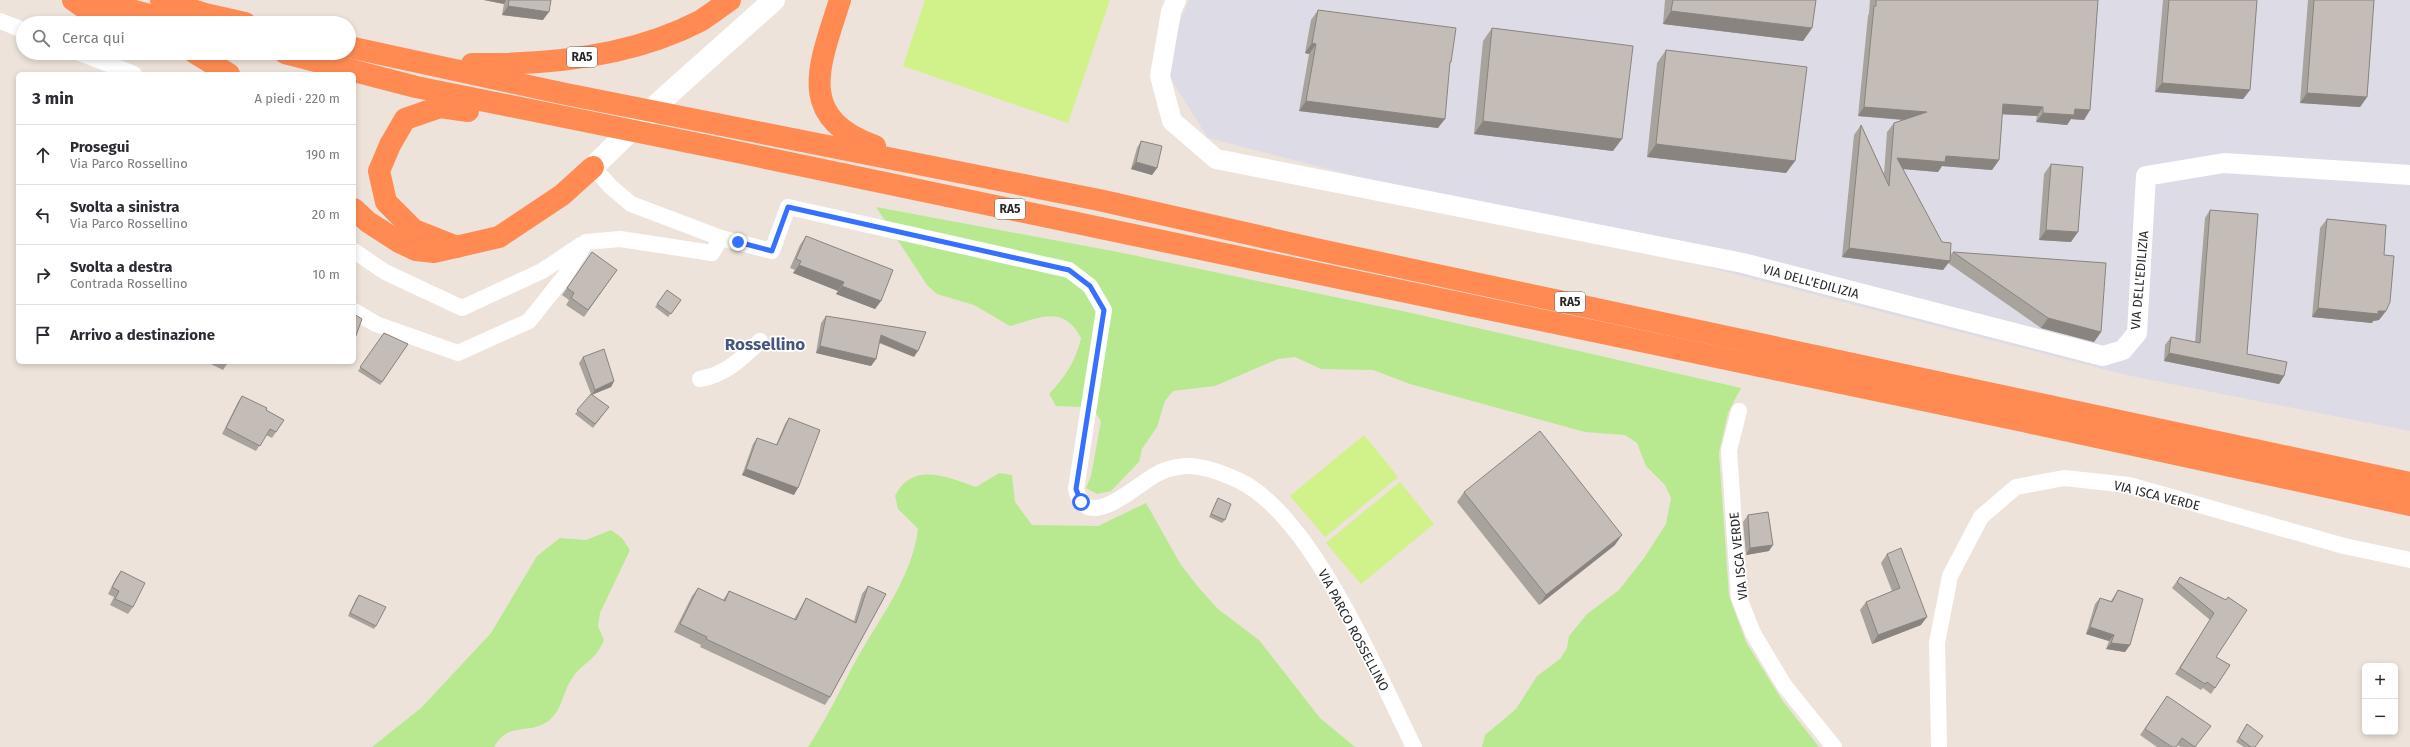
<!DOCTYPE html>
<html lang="it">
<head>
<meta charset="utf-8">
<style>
	:root { --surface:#fff; --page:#f7f7f7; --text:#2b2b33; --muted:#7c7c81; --line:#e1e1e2 }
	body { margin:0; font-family:"Fira Sans",sans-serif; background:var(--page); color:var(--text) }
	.controls { position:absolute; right:12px; bottom:12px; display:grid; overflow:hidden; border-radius:6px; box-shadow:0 2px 6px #0003 }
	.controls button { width:36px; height:36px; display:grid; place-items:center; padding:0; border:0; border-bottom:1px solid var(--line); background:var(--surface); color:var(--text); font:20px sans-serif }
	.stop { position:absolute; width:12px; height:12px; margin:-9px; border:3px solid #3570ff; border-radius:50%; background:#fff }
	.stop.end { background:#3570ff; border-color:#fff; box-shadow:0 1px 4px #0008 }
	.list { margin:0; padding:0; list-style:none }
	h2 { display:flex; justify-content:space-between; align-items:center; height:52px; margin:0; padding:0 16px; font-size:17px }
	h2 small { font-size:13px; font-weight:400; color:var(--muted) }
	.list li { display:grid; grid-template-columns:26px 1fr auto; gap:12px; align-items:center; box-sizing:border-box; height:60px; padding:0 16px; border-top:1px solid var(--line) }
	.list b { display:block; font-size:15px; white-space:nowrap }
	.list p { margin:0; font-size:13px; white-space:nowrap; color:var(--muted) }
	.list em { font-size:13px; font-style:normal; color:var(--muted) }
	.icon { flex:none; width:22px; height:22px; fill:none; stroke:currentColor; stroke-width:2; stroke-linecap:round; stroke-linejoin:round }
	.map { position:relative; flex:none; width:2410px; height:747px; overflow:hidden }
	.search { position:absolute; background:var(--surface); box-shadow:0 2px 6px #0003; left:16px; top:16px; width:340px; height:44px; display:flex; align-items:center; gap:10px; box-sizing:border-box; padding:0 14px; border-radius:22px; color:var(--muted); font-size:15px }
	.panel { position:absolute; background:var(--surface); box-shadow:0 2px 6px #0003; left:16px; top:72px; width:340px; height:292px; border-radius:6px }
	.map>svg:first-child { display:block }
	.industrial { fill:#dddbe5 }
	.green { fill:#b8e991 }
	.pitch { fill:#d1f18b }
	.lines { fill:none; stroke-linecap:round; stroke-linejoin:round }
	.minor { stroke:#fff; stroke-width:16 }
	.tertiary { stroke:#fff; stroke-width:20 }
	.secondary { stroke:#fff; stroke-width:22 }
	.motorway { stroke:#ff8b53; stroke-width:22 }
	.wall { fill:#a9a39d }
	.shaded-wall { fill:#898480 }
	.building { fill:#c4bdb7; stroke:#898480 }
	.route { stroke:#3570ff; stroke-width:5 }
	.labels { text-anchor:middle; stroke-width:3.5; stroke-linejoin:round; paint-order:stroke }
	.shield { fill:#fff; stroke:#696969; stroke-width:1 }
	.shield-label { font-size:12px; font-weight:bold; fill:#292929 }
	.street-label { font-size:13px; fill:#292929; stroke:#fff }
	.district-label { font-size:17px; font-weight:bold; fill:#46567e; stroke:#fff }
</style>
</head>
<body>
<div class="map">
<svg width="2410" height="747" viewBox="0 0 2410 747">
	<rect width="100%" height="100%" fill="#ede3da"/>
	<path class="industrial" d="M1189,0h1221v431l-284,-56 -918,-237 -46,-73z"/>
	<g class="green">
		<path d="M876,207l242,45 289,60 334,76 -13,25 -9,40 10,143 17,46 36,58 37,47h-337l3,-12 31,-26 21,-33 23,-17 7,-11 2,-12 18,-22 32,-24 25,-32 22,-34 5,-26 -6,-13 -19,-19 -9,-23 -12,-8 -40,-3 -175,-48 -37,-14 -52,-1 -26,-12 -17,2 -63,27 -42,5 -8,10 -8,26 -15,22 -3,13 -28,29 -14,3 -11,-6 5,-12 10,-55 -7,-11 -12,-3 -26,-1 -7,-12c16,-17 27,-33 32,-56 -18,-34 -41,-20 -71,-12l-36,-21 -37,-11 -10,-9z"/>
		<path d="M999,473l13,2 3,27 17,23 66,1 48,-23 35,62 18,23 19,21 41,31 61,78 35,29h-547c18,-27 31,-55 46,-83 23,-43 58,-85 64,-135l-20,-20 -3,-13c18,-35 52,-19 81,-9z"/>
		<path d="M611,530l11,8 8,12 -30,63 -2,13 6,14c-9,22 -21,22 -31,37 -11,15 -10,34 -26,45 -20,13 -38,-1 -53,25h-122l49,-39 70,-75 46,-77 23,-18 26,2z"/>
	</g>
	<g class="pitch">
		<path d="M925,0h185l-42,123 -165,-57z"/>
		<path d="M1364,435l34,42 -73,60 -35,-41z"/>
		<path d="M1400,482l34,42 -73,60 -35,-41z"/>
	</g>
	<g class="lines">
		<g class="minor">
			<path d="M0,21l23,9"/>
			<path d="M80,53l54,21"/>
			<path d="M593,167l18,20 20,17 90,34 51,13 16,-44 281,63 21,16 14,24 -28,179c11,47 62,-7 83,-16 6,-4 18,-6 26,-7 17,-1 40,8 55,15 74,37 137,193 174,266"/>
			<path d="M354,251l31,21 77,36 80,-37 39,-26"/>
			<path d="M354,311l22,13 82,29 71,-32 35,-44 22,-35 34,-3 92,14 9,-15"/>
			<path d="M700,379c26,-4 42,-21 60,-38"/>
			<path d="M1739,411l-10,39 10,148 14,35 31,52 50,62"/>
			<path d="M1939,747l-2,-104 13,-67 31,-59 35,-30 48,-9 65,7 215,61 66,14"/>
		</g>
		<path class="tertiary" d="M1176,0l-5,12 -11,64 12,45 44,38 527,104 360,93 20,-6 14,-17 9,-157 78,-13 186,12"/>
		<path class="secondary" d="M593,167l69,-67 112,-100"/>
		<g class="motorway">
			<path d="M73,0l20,14 27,9"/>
			<path d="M95,0l83,23"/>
			<path d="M161,0l44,14 40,9"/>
			<path d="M840,0c-20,64 -46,117 35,146"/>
			<path d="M349,47l212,46 538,107 221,50 1090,233"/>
			<path d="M195,53l34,21"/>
			<path d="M285,53l131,34 302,61 1305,273 387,84"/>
			<path d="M472,64c76,1 159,-7 228,-43 10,-6 20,-14 30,-21"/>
			<path d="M354,209l14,13 31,20 17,8 18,2 65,-15 63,-42 31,-28"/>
			<path d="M457,247l-43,-17 -28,-28 -7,-31 11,-26 15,-26 35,-12 28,4"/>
		</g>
	</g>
	<g class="wall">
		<path d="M484,0h67l-8,20 -41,-5 2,-12v1z"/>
		<path d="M1665,0h151l-4,28 -9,13 -140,-17z"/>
		<path d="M1870,0h228l-8,110 -6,10 -13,-1 -4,6 -31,-3 1,-6 -35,-2 -3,46 -7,10 -50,-4 -4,6 -35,-3 39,73 8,13 3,-3 148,80 -7,10 -53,-14 -93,-65 -5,7 -101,-13 12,-122 7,-10 23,49 3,-42 7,-9 8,-3 -44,-4 10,-100 1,-3z"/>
		<path d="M2163,0h94l-7,90 -7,9 -88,-7z"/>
		<path d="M2308,0h66l-7,97 -7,10 -60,-4z"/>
		<path d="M1318,10l133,52 -2,3 -11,63 -139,-17 10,-57 -4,-1 6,-33z"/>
		<path d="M1492,28l121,123 -139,-17 9,-93z"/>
		<path d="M1666,50l129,111 -9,12 -139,-16 10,-94z"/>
		<path d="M1141,141l16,27 -5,7 -21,-6 6,-21z"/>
		<path d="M2051,164l20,78 -32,-2 5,-66z"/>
		<path d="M2210,210l37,144 37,22 -5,8 -115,-23 1,-16 6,-8 24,5 10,-124z"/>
		<path d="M2327,219l57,36 2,56 -7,9 -6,1 -1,2 -60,-6 8,-89z"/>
		<path d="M806,236l75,65 -6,8 -39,-15 2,-3 -45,-18 2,-3 -5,-2 10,-23z"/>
		<path d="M592,252l25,18 -33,47 -18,-12 3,-5 -7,-5z"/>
		<path d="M667,290l14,10 -13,17 -13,-10z"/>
		<path d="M826,316l88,41 -35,-14 -3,16 -5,7 -55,-13 5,-30z"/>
		<path d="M384,333l24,11 -28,41 -22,-14z"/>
		<path d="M583,357l31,24 -3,6 -19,8 17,12 -16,21 -18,-14 16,-20 -12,-31z"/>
		<path d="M207,362h20v2l-4,6z"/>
		<path d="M242,396l24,14 18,10 -12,18 -6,-3 -10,16 -34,-17 16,-32z"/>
		<path d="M789,418l5,77 -52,-20 11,-31 4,-6 19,7 9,-21z"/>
		<path d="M1464,492l151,53 -76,60 -82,-103z"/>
		<path d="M1218,498l7,22 -3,3 -13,-6 7,-15z"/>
		<path d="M1748,515l21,36 -23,4 -3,-33z"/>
		<path d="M1887,554l34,71 -49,19 -12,-34 6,-8 26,-11 -11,-28z"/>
		<path d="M121,571l12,36 -5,7 -18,-9 4,-8 -6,-3 8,-16z"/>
		<path d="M2180,577l46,23 -10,57 14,8 -19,29 -8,-6 -2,2 -26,-16 35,-54 -38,-32z"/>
		<path d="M868,586l18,8 -56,103 -5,8 -125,-58 1,-2 -27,-13 18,-36 6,-8 25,12 6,-9 65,28 7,-12 5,-9 48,23 8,-27z"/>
		<path d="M2118,590l12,55 -5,7 -19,-3 3,-8 -23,-7 9,-30 5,-6 11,3z"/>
		<path d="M359,595l17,31 -2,3 -26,-13 8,-17z"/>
		<path d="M2167,696l29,51h-15l-4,-2 -1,2h-19l-17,-12z"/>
		<path d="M2247,724l8,23h-11l-8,-5z"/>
	</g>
	<g class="shaded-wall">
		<path d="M484,0h22l-2,4z"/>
		<path d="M508,6l41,6 -6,8 -41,-5z"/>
		<path d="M1671,11l141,17 -9,13 -140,-17z"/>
		<path d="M1312,43l4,1 -7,10 -4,-1z"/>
		<path d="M2162,83l88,7 -7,9 -88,-7z"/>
		<path d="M2307,93l60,4 -7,10 -60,-4z"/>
		<path d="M1306,101l139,18 -7,9 -139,-17z"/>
		<path d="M2003,104l40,3 -6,9 -41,-2z"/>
		<path d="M1864,107l63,5 -7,9 -62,-5z"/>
		<path d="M2075,109l15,1 -6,10 -13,-1 -4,6 -31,-3 7,-9z"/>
		<path d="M1483,121l139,18 -9,12 -139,-17z"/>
		<path d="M1656,144l139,17 -9,12 -139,-16z"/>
		<path d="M1946,156l53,4 -7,10 -50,-4 -4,6 -47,-4 6,-10z"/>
		<path d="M1136,162l21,6 -5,7 -21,-6z"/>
		<path d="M2046,230l32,2 -7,10 -32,-2z"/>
		<path d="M1849,248l101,13 -7,9 -101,-13z"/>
		<path d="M799,265l45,17 -6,9 -45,-18z"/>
		<path d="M842,286l39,15 -6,8 -39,-15z"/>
		<path d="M2318,308l60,3h8l-7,9 -6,1 -1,2 -60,-6z"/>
		<path d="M2048,318l53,14 -7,10 -53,-14z"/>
		<path d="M881,335l37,16 -4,6 -38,-16z"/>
		<path d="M820,346l56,13 -5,7 -55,-13z"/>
		<path d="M2169,353l115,23 -5,8 -115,-23z"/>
		<path d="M614,381l-3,6 -20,8 4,-5z"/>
		<path d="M746,469l52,19 -4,7 -52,-20z"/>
		<path d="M1622,535l-7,10 -76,60 7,-10z"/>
		<path d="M1773,545l-4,6 -23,4 4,-7z"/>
		<path d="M1927,617l-6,8 -49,19 6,-9z"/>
		<path d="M2090,627l24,8 -5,6 -23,-7z"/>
		<path d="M2111,643l19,2 -5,7 -19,-3z"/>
	</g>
	<g class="building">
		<path d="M509,0h42l-2,12 -41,-6z"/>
		<path d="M1673,0h143l-4,28 -141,-17z"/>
		<path d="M1876,0h222l-8,110 -15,-1 -1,6 -31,-2v-6l-40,-3 -4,56 -53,-4 -1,6 -48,-4 45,84 9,1 -1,18 -101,-13 12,-123 28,61 5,-63 33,-11 -63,-5 10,-101h2z"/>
		<path d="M2169,0h88l-7,90 -88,-7z"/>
		<path d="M2314,0h60l-7,97 -60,-4z"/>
		<path d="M1318,10l138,18 -5,34h-1l-5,57 -139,-18 10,-57 -4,-1z"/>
		<path d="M1492,28l141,18 -11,93 -139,-18z"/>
		<path d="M1666,50l141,17 -12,94 -139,-17z"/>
		<path d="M1141,141l21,5 -5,22 -21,-6z"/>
		<path d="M2051,164l32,3 -5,65 -32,-2z"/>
		<path d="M2210,210l48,4 -11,140 40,8 -3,14 -115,-23 2,-16 29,6z"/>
		<path d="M2327,219l59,6 -2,30 10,1 -4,46 -4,9h-8v3l-60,-6z"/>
		<path d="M806,236l87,34 -12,31 -39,-15 2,-4 -45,-17 2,-4 -5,-2z"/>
		<path d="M592,252l25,18 -29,40 -17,-12 3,-5 -7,-5z"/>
		<path d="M1953,252l153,11 -5,69 -53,-14z"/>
		<path d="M667,290l14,10 -10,14 -14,-10z"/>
		<path d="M354,314l8,5 -8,22z"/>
		<path d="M826,316l100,16 -8,19 -37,-16 -5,24 -56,-13z"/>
		<path d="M384,333l24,11 -26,38 -22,-15z"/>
		<path d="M604,349l10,32 -19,9 -12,-33z"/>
		<path d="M591,394l18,13 -14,17 -18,-14z"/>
		<path d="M242,396l25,12 -1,2 18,10 -8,12 -6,-3 -10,17 -34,-18z"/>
		<path d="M789,418l31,12 -22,58 -52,-19 11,-31 20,7z"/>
		<path d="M1540,431l82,104 -76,60 -82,-103z"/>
		<path d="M1218,498l13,6 -6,16 -14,-6z"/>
		<path d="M1768,512l5,33 -23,3 -2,-33z"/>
		<path d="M1901,548l26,69 -49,18 -12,-33 34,-14 -13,-34z"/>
		<path d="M121,571l24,12 -12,24 -18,-8 4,-8 -7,-4z"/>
		<path d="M2180,577l46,23 2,-3 19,13 -31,47 14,8 -15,23 -8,-6 -2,2 -25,-16 34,-55 -37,-31z"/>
		<path d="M868,586l18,8 -56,103 -124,-58 1,-2 -27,-13 18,-36 27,13 4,-10 67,29 10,-22 50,25z"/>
		<path d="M2118,590l25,9 -13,46 -19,-2 3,-8 -24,-8 10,-29 12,4z"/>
		<path d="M359,595l27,12 -10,19 -26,-13z"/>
		<path d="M2167,696l44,30 -16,21 -13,-9 -6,9h-4l-27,-18z"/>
		<path d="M2247,724l16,12 -8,11h-4l-12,-9z"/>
	</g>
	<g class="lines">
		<path class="route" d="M738,242l34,9 16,-44 281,63 21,16 14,24 -28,179 5,13"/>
	</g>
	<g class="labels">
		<g class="shield">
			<rect x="567" y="47" width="30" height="20" rx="3"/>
			<rect x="995" y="199" width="30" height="20" rx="3"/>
			<rect x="1555" y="292" width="30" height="20" rx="3"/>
		</g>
		<g class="shield-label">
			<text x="582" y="61">RA5</text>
			<text x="1010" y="213">RA5</text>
			<text x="1570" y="306">RA5</text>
		</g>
		<g class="street-label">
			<text transform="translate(2139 280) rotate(-85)" y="5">VIA DELL'EDILIZIA</text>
			<text transform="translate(1811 281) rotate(15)" y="5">VIA DELL'EDILIZIA</text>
			<text transform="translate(2157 495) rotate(14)" y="5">VIA ISCA VERDE</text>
			<text transform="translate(1738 556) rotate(-96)" y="5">VIA ISCA VERDE</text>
			<text transform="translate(1354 630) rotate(62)" y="5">VIA PARCO ROSSELLINO</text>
		</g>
		<g class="district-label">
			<text x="765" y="350">Rossellino</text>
		</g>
	</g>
</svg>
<div class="controls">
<button>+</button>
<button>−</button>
</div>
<div class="stop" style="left:1081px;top:502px"></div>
<div class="stop end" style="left:738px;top:242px"></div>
<div class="search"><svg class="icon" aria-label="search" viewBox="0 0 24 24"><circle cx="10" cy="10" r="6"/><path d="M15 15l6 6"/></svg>Cerca qui</div>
<section class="panel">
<h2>3 min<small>A piedi · 220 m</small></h2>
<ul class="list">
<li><svg class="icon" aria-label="ahead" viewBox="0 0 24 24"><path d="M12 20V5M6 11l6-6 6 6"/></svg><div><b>Prosegui</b><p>Via Parco Rossellino</p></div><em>190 m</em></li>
<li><svg class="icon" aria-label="left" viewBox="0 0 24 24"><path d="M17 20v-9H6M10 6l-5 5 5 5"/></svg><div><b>Svolta a sinistra</b><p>Via Parco Rossellino</p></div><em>20 m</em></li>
<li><svg class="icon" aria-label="right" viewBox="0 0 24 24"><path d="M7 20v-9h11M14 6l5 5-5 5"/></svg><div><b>Svolta a destra</b><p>Contrada Rossellino</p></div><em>10 m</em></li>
<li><svg class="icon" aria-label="arrive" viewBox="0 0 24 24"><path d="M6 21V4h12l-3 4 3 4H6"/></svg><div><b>Arrivo a destinazione</b></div></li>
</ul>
</section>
</div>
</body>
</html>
